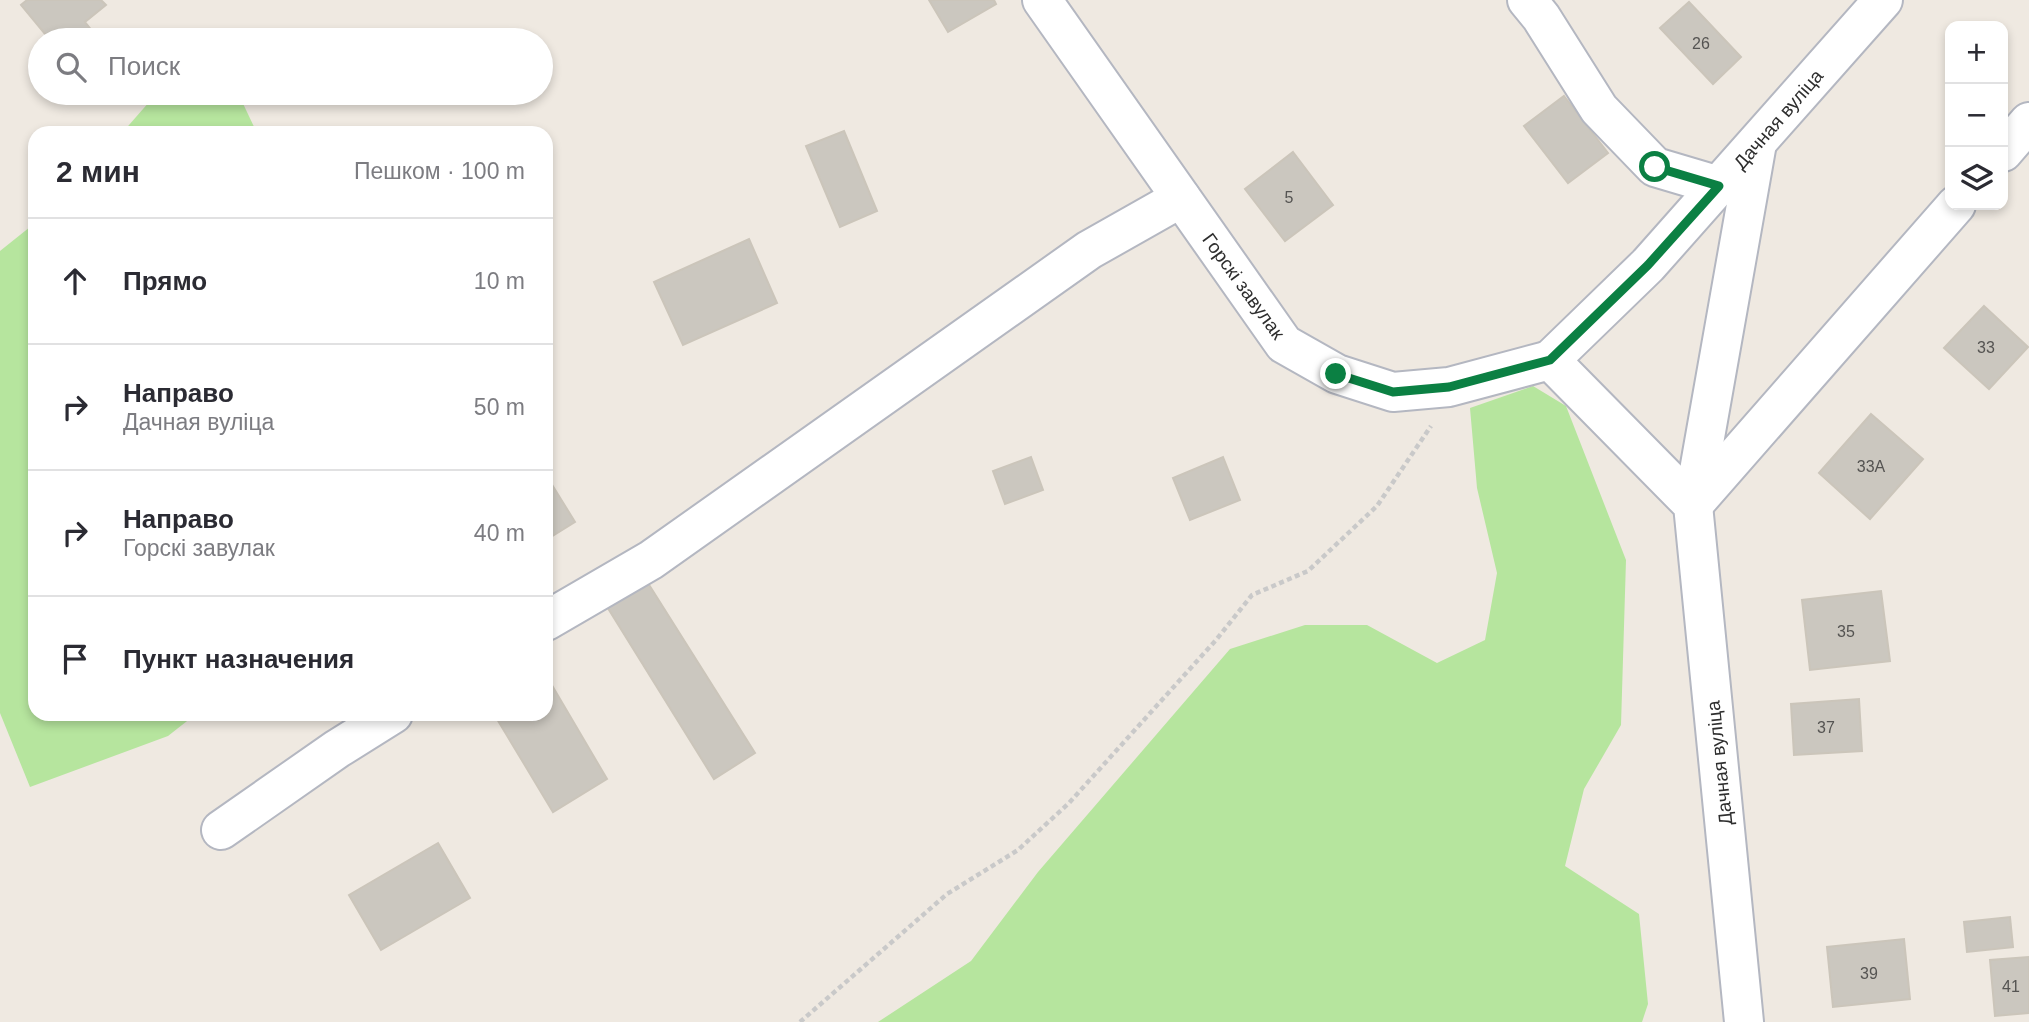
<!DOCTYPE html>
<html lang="ru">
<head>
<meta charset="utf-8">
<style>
	:root { --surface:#fff; --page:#f2f2f3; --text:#2b2b33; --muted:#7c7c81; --line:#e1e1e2 }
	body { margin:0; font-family:Arial,sans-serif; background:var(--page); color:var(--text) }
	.controls { position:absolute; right:21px; top:21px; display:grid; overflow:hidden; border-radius:14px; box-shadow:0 4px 10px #0003 }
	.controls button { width:63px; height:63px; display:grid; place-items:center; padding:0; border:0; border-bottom:2px solid var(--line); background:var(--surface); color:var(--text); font:35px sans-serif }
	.stop { position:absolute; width:21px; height:21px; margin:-16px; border:5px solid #0b8043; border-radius:50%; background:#fff }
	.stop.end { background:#0b8043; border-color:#fff; box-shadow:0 2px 7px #0008 }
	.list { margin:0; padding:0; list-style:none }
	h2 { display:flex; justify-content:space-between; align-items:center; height:91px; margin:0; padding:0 28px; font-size:30px }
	h2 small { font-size:23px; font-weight:400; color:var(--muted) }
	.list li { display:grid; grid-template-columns:46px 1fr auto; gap:21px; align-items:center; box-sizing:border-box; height:126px; padding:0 28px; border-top:2px solid var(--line) }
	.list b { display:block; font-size:26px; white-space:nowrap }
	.list p { margin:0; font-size:23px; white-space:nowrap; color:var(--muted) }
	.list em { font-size:23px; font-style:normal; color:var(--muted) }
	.icon { flex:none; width:38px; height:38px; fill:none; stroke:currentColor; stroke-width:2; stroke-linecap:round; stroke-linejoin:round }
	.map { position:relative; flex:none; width:2029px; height:1022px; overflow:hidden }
	.search { position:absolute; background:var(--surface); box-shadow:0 4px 10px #0003; left:28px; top:28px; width:525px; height:77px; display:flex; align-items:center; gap:18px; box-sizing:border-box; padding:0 24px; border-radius:38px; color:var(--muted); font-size:26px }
	.panel { position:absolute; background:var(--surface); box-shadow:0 4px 10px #0003; left:28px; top:126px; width:525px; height:595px; border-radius:21px }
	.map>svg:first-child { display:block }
	.green { fill:#b6e59e }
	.building { fill:#cbc7bf; stroke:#cbc5ba; stroke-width:2 }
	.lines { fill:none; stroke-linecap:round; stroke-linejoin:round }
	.minor-casing { stroke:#b4b7c1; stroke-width:42 }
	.path { stroke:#c9c9c9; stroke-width:4.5; stroke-dasharray:5 3.5; stroke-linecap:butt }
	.minor { stroke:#fff; stroke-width:38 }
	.route { stroke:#0b8043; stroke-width:9 }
	.labels { text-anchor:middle; stroke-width:7; stroke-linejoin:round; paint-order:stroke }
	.number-label { font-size:16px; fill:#555452 }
	.street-label { font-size:19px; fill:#2e2e2e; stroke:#fff }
</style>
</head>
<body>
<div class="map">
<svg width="2029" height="1022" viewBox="0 0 2029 1022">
	<rect width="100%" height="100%" fill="#efe9e1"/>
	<g class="green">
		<path d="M157,93h81l19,40h-135z"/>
		<path d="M35,223v491h161l-28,22 -138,51 -30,-74v-462z"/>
		<path d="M1533,386l33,20 60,154 -5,165 -37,64 -19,77 74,48 9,90 -6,18h-764l93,-61 67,-89 192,-223 75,-24h62l70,38 48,-23 12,-67 -20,-85 -7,-80z"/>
	</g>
	<g class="building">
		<path d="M27,0h74l5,5 -21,17 8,10 -11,8h-32l-29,-35z"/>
		<path d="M929,0h65l2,4 -48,28z"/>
		<path d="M1689,2l52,55 -28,27 -53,-56z"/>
		<path d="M1564,96l44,57 -40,30 -44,-57z"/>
		<path d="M844,131l33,80 -37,16 -34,-81z"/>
		<path d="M1293,152l40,53 -48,36 -40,-52z"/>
		<path d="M749,239l28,64 -94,42 -29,-63z"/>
		<path d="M1984,306l44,41 -39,42 -45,-41z"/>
		<path d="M1871,414l52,45 -53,60 -51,-46z"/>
		<path d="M1031,457l12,33 -38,14 -12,-33z"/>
		<path d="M1223,457l17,43 -50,20 -17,-42z"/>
		<path d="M546,475l29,47 -29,18z"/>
		<path d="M646,580l109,173 -41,26 -108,-174z"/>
		<path d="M1881,591l9,70 -80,9 -8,-70z"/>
		<path d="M550,682l57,97 -54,33 -59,-98h52v-30z"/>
		<path d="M1859,699l3,52 -68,4 -3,-51z"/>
		<path d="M438,843l32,55 -89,52 -32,-55z"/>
		<path d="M2010,917l3,30 -46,5 -3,-30z"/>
		<path d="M1904,939l6,60 -77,8 -6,-60z"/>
		<path d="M2029,957v56l-34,3 -5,-56z"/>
	</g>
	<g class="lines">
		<defs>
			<g id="minor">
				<path d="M1042,0l242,344 53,30 56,18 56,-5 101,-27"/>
				<path d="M1527,0l14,17 58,92 56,58 64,19"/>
				<path d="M2003,152l26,-30"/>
				<path d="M1693,505l263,-300"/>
				<path d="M1693,505l64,-362"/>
				<path d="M546,621l105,-61 438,-310 92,-52"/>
				<path d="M221,830l116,-81 56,-35"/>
				<path d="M1744,1022l-51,-517 -143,-145 98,-95 235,-265"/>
			</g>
		</defs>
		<use href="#minor" class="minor-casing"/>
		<path class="path" d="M800,1022l147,-128 71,-44 51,-47 147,-163 36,-45 56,-24 69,-65 54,-80"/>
		<use href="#minor" class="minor"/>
	</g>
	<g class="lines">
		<path class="route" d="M1336,374l57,18 56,-5 101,-27 98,-95 71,-79 -64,-19"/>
	</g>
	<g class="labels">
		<g class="number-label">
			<text x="1701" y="49">26</text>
			<text x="1289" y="203">5</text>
			<text x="1986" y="353">33</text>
			<text x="1871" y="472">33А</text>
			<text x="1846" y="637">35</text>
			<text x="1826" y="733">37</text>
			<text x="1869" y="979">39</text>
			<text x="2011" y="992">41</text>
		</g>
		<g class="street-label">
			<text transform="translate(1778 119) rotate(-49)" y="7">Дачная вуліца</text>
			<text transform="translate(1244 286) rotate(54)" y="7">Горскі завулак</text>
			<text transform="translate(1719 763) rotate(-96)" y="7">Дачная вуліца</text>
		</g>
	</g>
</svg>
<div class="controls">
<button>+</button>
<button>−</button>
<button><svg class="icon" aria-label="layers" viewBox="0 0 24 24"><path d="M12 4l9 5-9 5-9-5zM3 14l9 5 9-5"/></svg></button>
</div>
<div class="stop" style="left:1655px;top:167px"></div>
<div class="stop end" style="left:1336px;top:374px"></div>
<div class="search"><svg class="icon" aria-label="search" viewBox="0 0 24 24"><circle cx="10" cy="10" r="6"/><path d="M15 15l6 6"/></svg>Поиск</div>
<section class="panel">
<h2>2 мин<small>Пешком · 100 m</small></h2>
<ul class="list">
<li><svg class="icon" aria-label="ahead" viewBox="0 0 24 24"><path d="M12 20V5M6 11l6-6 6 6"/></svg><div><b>Прямо</b></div><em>10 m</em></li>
<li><svg class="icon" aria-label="right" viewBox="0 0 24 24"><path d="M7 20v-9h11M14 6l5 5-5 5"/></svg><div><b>Направо</b><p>Дачная вуліца</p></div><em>50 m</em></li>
<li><svg class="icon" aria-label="right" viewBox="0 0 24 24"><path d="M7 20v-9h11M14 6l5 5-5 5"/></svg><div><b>Направо</b><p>Горскі завулак</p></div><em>40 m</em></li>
<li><svg class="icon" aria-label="arrive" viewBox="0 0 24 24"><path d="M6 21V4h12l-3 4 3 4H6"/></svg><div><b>Пункт назначения</b></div></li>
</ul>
</section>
</div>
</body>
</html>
